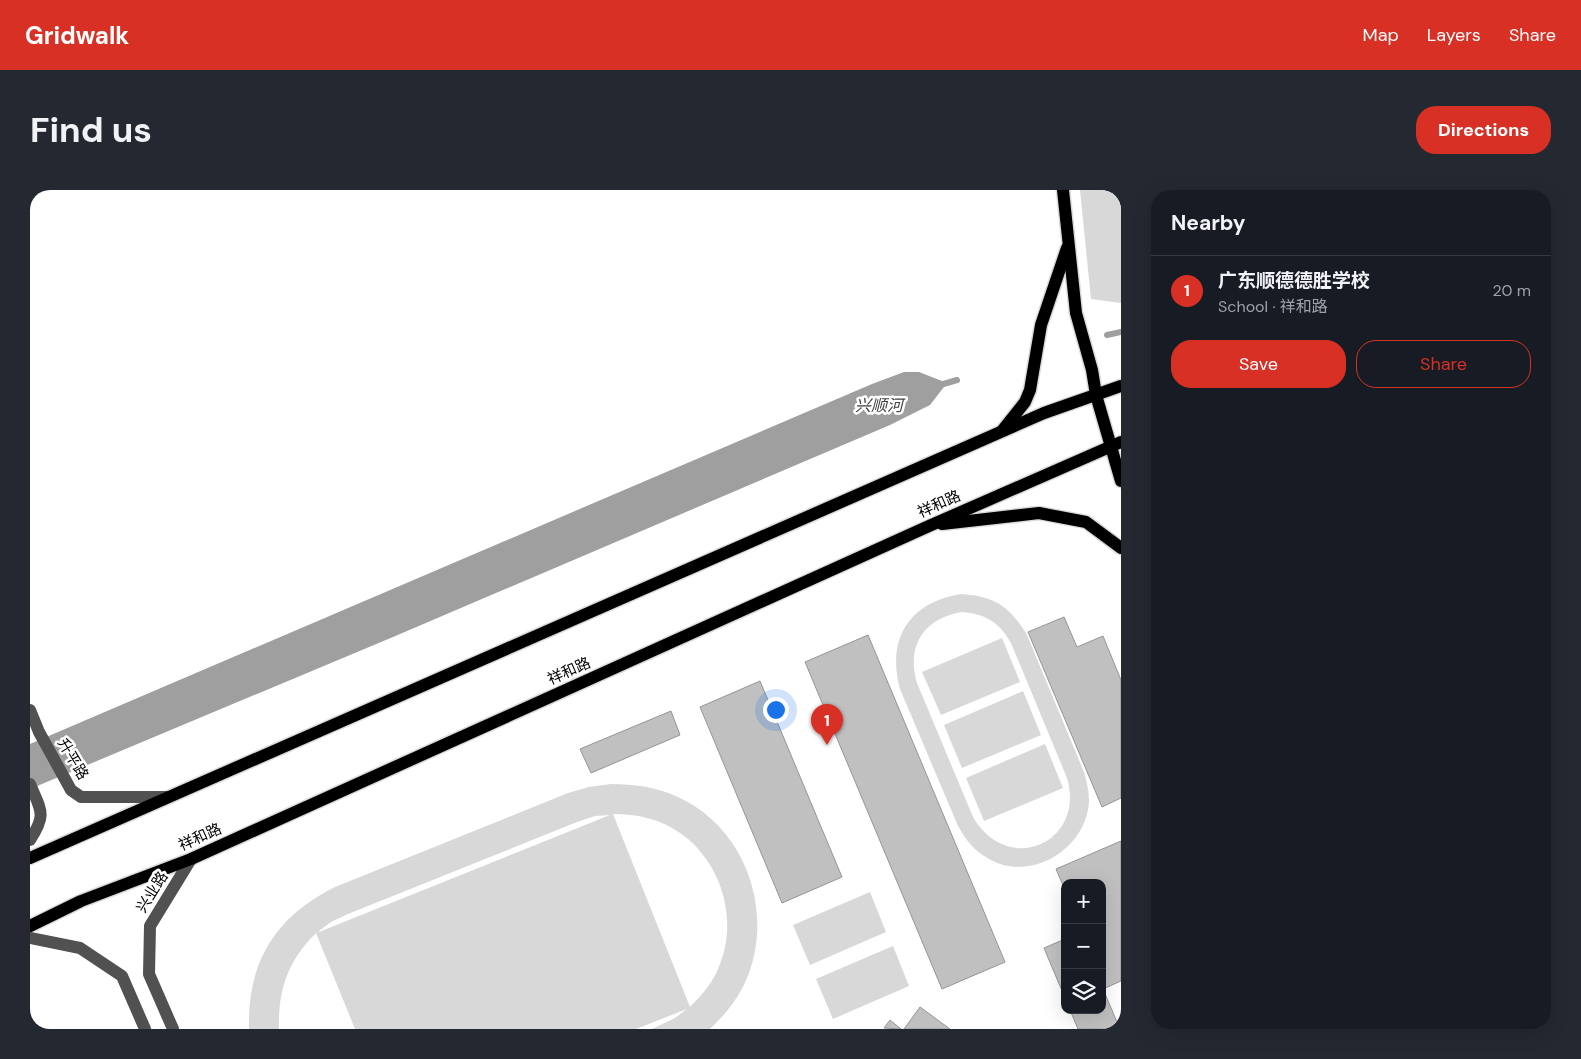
<!DOCTYPE html>
<html lang="en">
<head>
<meta charset="utf-8">
<style>
	:root { --surface:#171b24; --page:#242831; --text:#f1f3f6; --muted:#9ea1a6; --line:#363941; --accent:#d93025 }
	body { margin:0; font-family:"DM Sans","Noto Sans SC",sans-serif; background:var(--page); color:var(--text) }
	.controls { position:absolute; right:15px; bottom:15px; display:grid; overflow:hidden; border-radius:10px; box-shadow:0 5px 20px #0002 }
	.controls button { width:45px; height:45px; display:grid; place-items:center; padding:0; border:0; border-bottom:1px solid var(--line); background:var(--surface); color:var(--text); font:25px sans-serif }
	.you { position:absolute; left:745px; top:519px; width:18px; height:18px; margin:-12px; border:4px solid #fff; border-radius:50%; background:#1a73e8; box-shadow:0 0 0 8px #1a73e833 }
	.badge { display:grid; place-items:center; width:32px; height:32px; border-radius:50%; background:var(--accent); color:#fff; font-size:16px; font-weight:700 }
	.pin { position:absolute; translate:-50% -41px; filter:drop-shadow(0 1px 2px #0008) }
	.pin::after { content:''; position:absolute; top:26px; width:18px; height:15px; background:inherit; clip-path:polygon(0 0,100% 0,50% 100%) }
	.list { margin:0; padding:0; list-style:none }
	h2 { display:flex; justify-content:space-between; align-items:center; height:65px; margin:0; padding:0 20px; font-size:21px }
	h2 small { font-size:16px; font-weight:400; color:var(--muted) }
	.list li { display:grid; grid-template-columns:32px 1fr auto; gap:15px; align-items:center; box-sizing:border-box; height:70px; padding:0 20px; border-top:1px solid var(--line) }
	.list b { display:block; font-size:19px; white-space:nowrap }
	.list p { margin:0; font-size:16px; white-space:nowrap; color:var(--muted) }
	.list em { font-size:16px; font-style:normal; color:var(--muted) }
	.actions { display:flex; gap:10px; padding:15px 20px }
	.actions a { flex:1; padding:11px 0; border:1px solid var(--accent); border-radius:20px; text-align:center; font-size:18px; color:var(--accent) }
	.actions .main { background:var(--accent); color:#fff }
	.icon { flex:none; width:28px; height:28px; fill:none; stroke:currentColor; stroke-width:2; stroke-linecap:round; stroke-linejoin:round }
	.map { position:relative; flex:none; width:1091px; height:839px; overflow:hidden; border-radius:20px }
	header { display:flex; align-items:center; gap:30px; box-sizing:border-box; height:70px; padding:0 25px; background:var(--accent); color:#fff }
	header strong { font-size:24px }
	nav { display:flex; gap:28px; margin-inline-start:auto; font-size:18px }
	.intro { display:flex; align-items:center; justify-content:space-between; box-sizing:border-box; height:120px; padding:0 30px }
	h1 { margin:0; font-size:35px }
	.button { padding:12px 22px; border-radius:20px; background:var(--accent); color:#fff; font-size:18px; font-weight:700 }
	main { display:flex; gap:30px; padding:0 30px }
	aside { flex:1; background:var(--surface); border-radius:20px; box-shadow:0 5px 20px #0002 }
	.map>svg:first-child { display:block }
	.green { fill:#d8d8d8; fill-rule:evenodd }
	.water { fill:#9f9f9f }
	.lines { fill:none; stroke-linecap:round; stroke-linejoin:round }
	.stream { stroke:#9f9f9f; stroke-width:6 }
	.building { fill:#c0c0c0; stroke:#959595 }
	.major-casing { stroke:#dbdbdb; stroke-width:15 }
	.minor { stroke:#515151; stroke-width:12 }
	.major { stroke:#000; stroke-width:12 }
	.labels { text-anchor:middle; stroke-width:5; stroke-linejoin:round; paint-order:stroke }
	.street-label { font-size:15px; fill:#000; stroke:#fff }
	.water-label { font-size:16px; font-style:italic; fill:#404040; stroke:#fff }
</style>
</head>
<body>
<header>
<strong>Gridwalk</strong>
<nav><a>Map</a><a>Layers</a><a>Share</a></nav>
</header>
<div class="intro"><h1>Find us</h1><a class="button">Directions</a></div>
<main>
<div class="map">
<svg width="1091" height="839" viewBox="0 0 1091 839">
	<rect width="100%" height="100%" fill="#fff"/>
	<g class="green">
		<path d="M1050,0h41v113l-30,-4z"/>
		<path d="M931,404c34,2 49,13 66,41l57,137c3,10 5,20 5,30 -3,47 -58,81 -100,57 -15,-8 -23,-19 -31,-33l-58,-137c-14,-51 10,-87 61,-95zM932,422c24,2 37,10 49,31l56,135c19,65 -59,99 -94,39l-56,-134c-11,-37 7,-65 45,-71z"/>
		<path d="M972,448l18,44 -79,33 -19,-43z"/>
		<path d="M993,501l18,44 -79,33 -18,-43z"/>
		<path d="M1015,554l18,44 -79,33 -18,-43z"/>
		<path d="M581,594c24,0 45,3 67,13 66,30 95,110 71,176 -8,22 -22,40 -39,56h-58l23,-11 12,-9 -51,20h-281l-39,-96c-28,28 -38,56 -37,96h-30c-2,-67 27,-113 86,-142l233,-94 21,-6zM583,624c12,0 23,1 34,4 62,15 96,87 73,146 -6,17 -17,30 -30,43zM580,625l-291,117v-1l12,-9 17,-8 229,-92 18,-6z"/>
		<path d="M840,702l16,40 -76,33 -17,-40z"/>
		<path d="M863,756l16,40 -76,33 -17,-40z"/>
	</g>
	<path class="water" d="M874,182h15l28,11 -17,22 -40,20 -497,212 -363,152v-45l842,-360z"/>
	<g class="lines">
		<g class="stream">
			<path d="M1077,145l14,-3"/>
			<path d="M910,195l17,-5"/>
		</g>
	</g>
	<g class="building">
		<path d="M1034,427l13,30 26,-11 18,44v118l-19,9 -74,-175z"/>
		<path d="M838,445l137,327 -63,27 -137,-327z"/>
		<path d="M730,491l82,196 -60,26 -82,-196z"/>
		<path d="M641,521l9,24 -89,38 -11,-24z"/>
		<path d="M1091,651v140l-18,8 17,40h-42l-8,-19h32v-127h-37v7l-9,-21z"/>
		<path d="M1035,749v59l-21,-50z"/>
		<path d="M890,817l30,22h-46z"/>
		<path d="M860,830l11,9 -17,-1z"/>
	</g>
	<g class="lines">
		<defs>
			<g id="major">
				<path d="M1033,0l13,123 16,57 4,25 25,86"/>
				<path d="M972,241l23,-29 5,-12 11,-65 26,-77"/>
				<path d="M912,334l97,-11 47,9 35,26"/>
				<path d="M0,668l1014,-445 77,-27"/>
				<path d="M0,736l51,-25 110,-42 738,-333 192,-84"/>
			</g>
		</defs>
		<use href="#major" class="major-casing"/>
		<g class="minor">
			<path d="M0,520l9,22 32,58 10,7h87"/>
			<path d="M0,594c11,27 17,30 0,56"/>
			<path d="M0,748l50,10 42,28 23,53"/>
			<path d="M143,839l-24,-55 1,-48 41,-67"/>
		</g>
		<use href="#major" class="major"/>
	</g>
	<g class="labels">
		<g class="street-label">
			<text transform="translate(909 314) rotate(-24)" y="5">祥和路</text>
			<text transform="translate(539 481) rotate(-24)" y="5">祥和路</text>
			<text transform="translate(43 569) rotate(59)" y="5">升平路</text>
			<text transform="translate(170 647) rotate(-24)" y="5">祥和路</text>
			<text transform="translate(122 702) rotate(-58)" y="5">兴业路</text>
		</g>
		<g class="water-label">
			<text x="849" y="221">兴顺河</text>
		</g>
	</g>
</svg>
<div class="controls">
<button>+</button>
<button>−</button>
<button><svg class="icon" aria-label="layers" viewBox="0 0 24 24"><path d="M12 4l9 5-9 5-9-5zM3 14l9 5 9-5"/></svg></button>
</div>
<div class="you"></div>
<div class="pin badge" style="left:797px;top:555px">1</div>
</div>
<aside>
<h2>Nearby<small></small></h2>
<ul class="list">
<li><span class="badge">1</span><div><b>广东顺德德胜学校</b><p>School · 祥和路</p></div><em>20 m</em></li>
</ul>
<div class="actions"><a class="main">Save</a><a>Share</a></div>
</aside>
</main>
</body>
</html>
